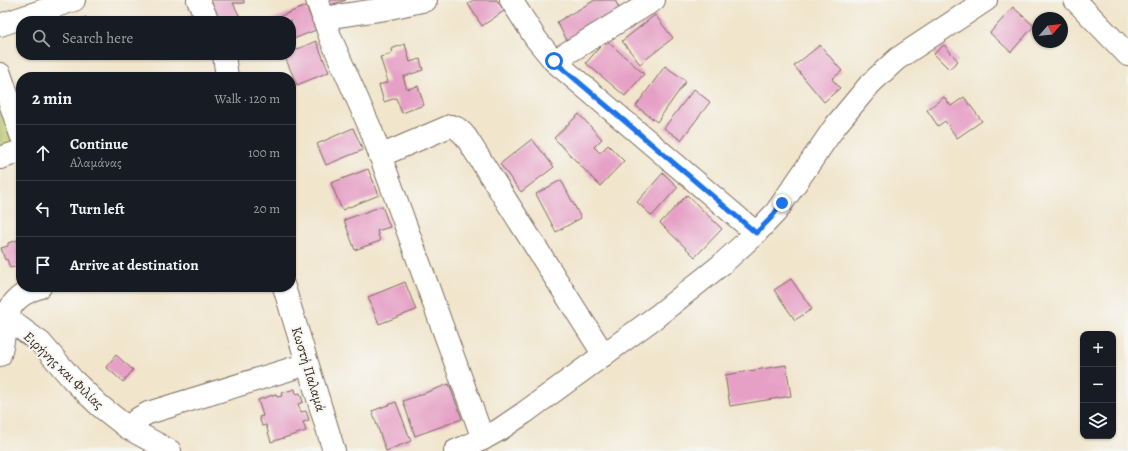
<!DOCTYPE html>
<html lang="en">
<head>
<meta charset="utf-8">
<style>
	:root { --surface:#171b24; --page:#20242c; --text:#f1f3f6; --muted:#9ea1a6; --line:#363941 }
	body { margin:0; font-family:Alegreya,serif; background:var(--page); color:var(--text) }
	.controls { position:absolute; right:12px; bottom:12px; display:grid; overflow:hidden; border-radius:8px; box-shadow:0 1px 3px #0004 }
	.controls button { width:36px; height:36px; display:grid; place-items:center; padding:0; border:0; border-bottom:1px solid var(--line); background:var(--surface); color:var(--text); font:20px sans-serif }
	.compass { position:absolute; left:1032px; top:12px; width:36px; height:36px; border-radius:50%; background:var(--surface); box-shadow:0 1px 3px #0004; rotate:62deg }
	.stop { position:absolute; width:12px; height:12px; margin:-9px; border:3px solid #1a73e8; border-radius:50%; background:#fff }
	.stop.end { background:#1a73e8; border-color:#fff; box-shadow:0 1px 4px #0008 }
	.list { margin:0; padding:0; list-style:none }
	h2 { display:flex; justify-content:space-between; align-items:center; height:52px; margin:0; padding:0 16px; font-size:17px }
	h2 small { font-size:13px; font-weight:400; color:var(--muted) }
	.list li { display:grid; grid-template-columns:26px 1fr auto; gap:12px; align-items:center; box-sizing:border-box; height:56px; padding:0 16px; border-top:1px solid var(--line) }
	.list b { display:block; font-size:15px; white-space:nowrap }
	.list p { margin:0; font-size:13px; white-space:nowrap; color:var(--muted) }
	.list em { font-size:13px; font-style:normal; color:var(--muted) }
	.icon { flex:none; width:22px; height:22px; fill:none; stroke:currentColor; stroke-width:2; stroke-linecap:round; stroke-linejoin:round }
	.map { position:relative; flex:none; width:1128px; height:451px; overflow:hidden }
	.search { position:absolute; background:var(--surface); box-shadow:0 1px 3px #0004; left:16px; top:16px; width:280px; height:44px; display:flex; align-items:center; gap:10px; box-sizing:border-box; padding:0 14px; border-radius:16px; color:var(--muted); font-size:15px }
	.panel { position:absolute; background:var(--surface); box-shadow:0 1px 3px #0004; left:16px; top:72px; width:280px; height:220px; border-radius:16px }
	.map>svg:first-child { display:block }
	.green { fill:#bbc96b; stroke:#7b7a44 }
	.building { fill:#e6a0c6 }
	.lines { fill:none; stroke-linecap:round; stroke-linejoin:round }
	.minor-casing { stroke:#7b6b5b; stroke-width:24 }
	.minor { stroke:#fff; stroke-width:22 }
	.route { stroke:#1a73e8; stroke-width:5 }
	.labels { text-anchor:middle; stroke-width:4; stroke-linejoin:round; paint-order:stroke }
	.street-label { font-size:14px; fill:#3b2a1e; stroke:#f6f6f2 }
</style>
</head>
<body>
<div class="map">
<svg width="1128" height="451" viewBox="0 0 1128 451">
	<rect width="100%" height="100%" fill="#f6f6f2"/>
	<filter id="ink" filterUnits="userSpaceOnUse"><feTurbulence type="fractalNoise" baseFrequency=".025" numOctaves="2"/><feDisplacementMap in="SourceGraphic" scale="8" xChannelSelector="R" yChannelSelector="G"/><feConvolveMatrix kernelMatrix="1 2 1 2 8 2 1 2 1" color-interpolation-filters="sRGB"/></filter>
	<filter id="wash" filterUnits="userSpaceOnUse"><feTurbulence type="fractalNoise" baseFrequency=".012" numOctaves="4" result="noise"/><feDisplacementMap in="SourceGraphic" scale="16" xChannelSelector="R" yChannelSelector="G"/><feGaussianBlur stdDeviation="0.9" result="paint"/><feColorMatrix in="noise" values="0 0 0 0 0 0 0 0 0 0 0 0 0 0 0 0 0 1.4 0 .05"/><feComposite in="paint" operator="in"/></filter>
	<g filter="url(#wash)">
		<rect width="100%" height="100%" fill="#f1e5cc"/>
		<path class="green" d="M0,97l16,48 -16,6z"/>
		<g id="blocks">
			<g class="building">
				<path d="M207,0h37v3h-11l9,18h-24z"/>
				<path d="M325,0h21l-19,6z"/>
				<path d="M473,0h24l7,11 -22,15 -14,-22z"/>
				<path d="M595,0h20l7,14 -53,30 -12,-22z"/>
				<path d="M306,6l10,24 -25,10v-19h-23z"/>
				<path d="M1013,7l21,19 -23,26 -21,-19z"/>
				<path d="M192,14l4,7h-17z"/>
				<path d="M655,15l18,23 -33,26 -18,-23z"/>
				<path d="M86,17l2,4h-13z"/>
				<path d="M606,40l38,34 -19,22 -39,-33z"/>
				<path d="M316,41l13,31 -32,13 -13,-30h7v-3z"/>
				<path d="M405,44l5,18 10,-3 3,11 -20,7 4,12 11,-3 6,19 -22,8 -6,-15 -12,4 -5,-17 9,-3 -8,-25 12,-3 -1,-5z"/>
				<path d="M820,45l22,26 -10,8 8,9 -16,14 -30,-36z"/>
				<path d="M944,45l14,16 -9,8 -15,-15z"/>
				<path d="M665,66l21,15 -29,41 -21,-16z"/>
				<path d="M694,89l16,13 -29,38 -17,-12z"/>
				<path d="M944,97l7,9 13,-9 18,24 -25,17 -12,-17 -7,5 -11,-16z"/>
				<path d="M579,114l23,25 -8,8 6,6 8,-8 16,16 -24,25 -46,-48z"/>
				<path d="M353,128l10,22 -37,15 -9,-21z"/>
				<path d="M532,139l22,28 -33,25 -21,-28z"/>
				<path d="M368,169l11,26 -37,15 -11,-27z"/>
				<path d="M663,173l15,14 -26,29 -15,-14z"/>
				<path d="M561,180l20,38 -25,14 -20,-38z"/>
				<path d="M687,195l35,34 -27,28 -35,-34z"/>
				<path d="M382,206l8,21 -13,4 3,10 -25,9 -11,-30z"/>
				<path d="M21,239v32l-2,-5 -9,2 -3,-9 -2,1 -4,-12 7,-2v-3z"/>
				<path d="M791,279l21,30 -17,11 -21,-30z"/>
				<path d="M405,282l11,28 -37,14 -11,-27z"/>
				<path d="M116,355l17,15 -10,12 -17,-15z"/>
				<path d="M786,365l5,31 -61,10 -5,-31z"/>
				<path d="M449,384l13,35 -47,17 -12,-35z"/>
				<path d="M295,389l1,5 4,-1 3,9 -5,2 3,8 5,-1 3,9 -6,2 3,9 -35,11 -5,-17 -4,1 -3,-9 4,-1 -5,-16 18,-6 1,3 5,-1 -1,-3z"/>
				<path d="M396,402l15,39 -25,10 -14,-40z"/>
			</g>
		</g>
	</g>
	<g filter="url(#ink)">
		<use href="#blocks" fill-opacity="0" stroke="#7b6b5b" stroke-width="1"/>
		<g class="lines">
			<defs>
				<g id="minor">
					<path d="M198,0l10,21"/>
					<path d="M317,0l14,39 40,91 112,309"/>
					<path d="M511,0l25,39 18,22 202,172"/>
					<path d="M1075,0l53,55"/>
					<path d="M323,18l62,-9 41,-9"/>
					<path d="M0,25l74,-25"/>
					<path d="M224,55l3,22"/>
					<path d="M554,61l100,-61"/>
					<path d="M0,74l21,61"/>
					<path d="M380,156l70,-30c7,1 11,5 16,11l138,218"/>
					<path d="M0,158l21,-7"/>
					<path d="M284,287l50,164"/>
					<path d="M0,313l41,30 32,37 27,26 28,22 42,23"/>
					<path d="M0,355c9,-34 0,-55 40,-68"/>
					<path d="M128,428l11,-10 9,-5 159,-49"/>
					<path d="M455,451l28,-12 16,-9 25,-17 133,-97 65,-52 34,-31 20,-21 60,-87 34,-41 27,-25 89,-59"/>
				</g>
			</defs>
			<use href="#minor" class="minor-casing"/>
			<use href="#minor" class="minor"/>
		</g>
	</g>
	<g class="lines" filter="url(#ink)">
		<path class="route" d="M554,61l202,172 15,-15 11,-15"/>
	</g>
	<g class="labels">
		<g class="street-label">
			<text transform="translate(309 369) rotate(73)" y="5">Κωστή Παλαμά</text>
			<text transform="translate(64 370) rotate(44)" y="5">Ειρήνης και Φιλίας</text>
		</g>
	</g>
</svg>
<div class="controls">
<button>+</button>
<button>−</button>
<button><svg class="icon" aria-label="layers" viewBox="0 0 24 24"><path d="M12 4l9 5-9 5-9-5zM3 14l9 5 9-5"/></svg></button>
</div>
<svg class="compass" viewBox="-18 -18 36 36"><path d="M0-13l5 13h-10z" fill="#e53935"/><path d="M0 13l5-13h-10z" fill="#9ea1a6"/></svg>
<div class="stop" style="left:554px;top:61px"></div>
<div class="stop end" style="left:782px;top:203px"></div>
<div class="search"><svg class="icon" aria-label="search" viewBox="0 0 24 24"><circle cx="10" cy="10" r="6"/><path d="M15 15l6 6"/></svg>Search here</div>
<section class="panel">
<h2>2 min<small>Walk · 120 m</small></h2>
<ul class="list">
<li><svg class="icon" aria-label="ahead" viewBox="0 0 24 24"><path d="M12 20V5M6 11l6-6 6 6"/></svg><div><b>Continue</b><p>Αλαμάνας</p></div><em>100 m</em></li>
<li><svg class="icon" aria-label="left" viewBox="0 0 24 24"><path d="M17 20v-9H6M10 6l-5 5 5 5"/></svg><div><b>Turn left</b></div><em>20 m</em></li>
<li><svg class="icon" aria-label="arrive" viewBox="0 0 24 24"><path d="M6 21V4h12l-3 4 3 4H6"/></svg><div><b>Arrive at destination</b></div></li>
</ul>
</section>
</div>
</body>
</html>
